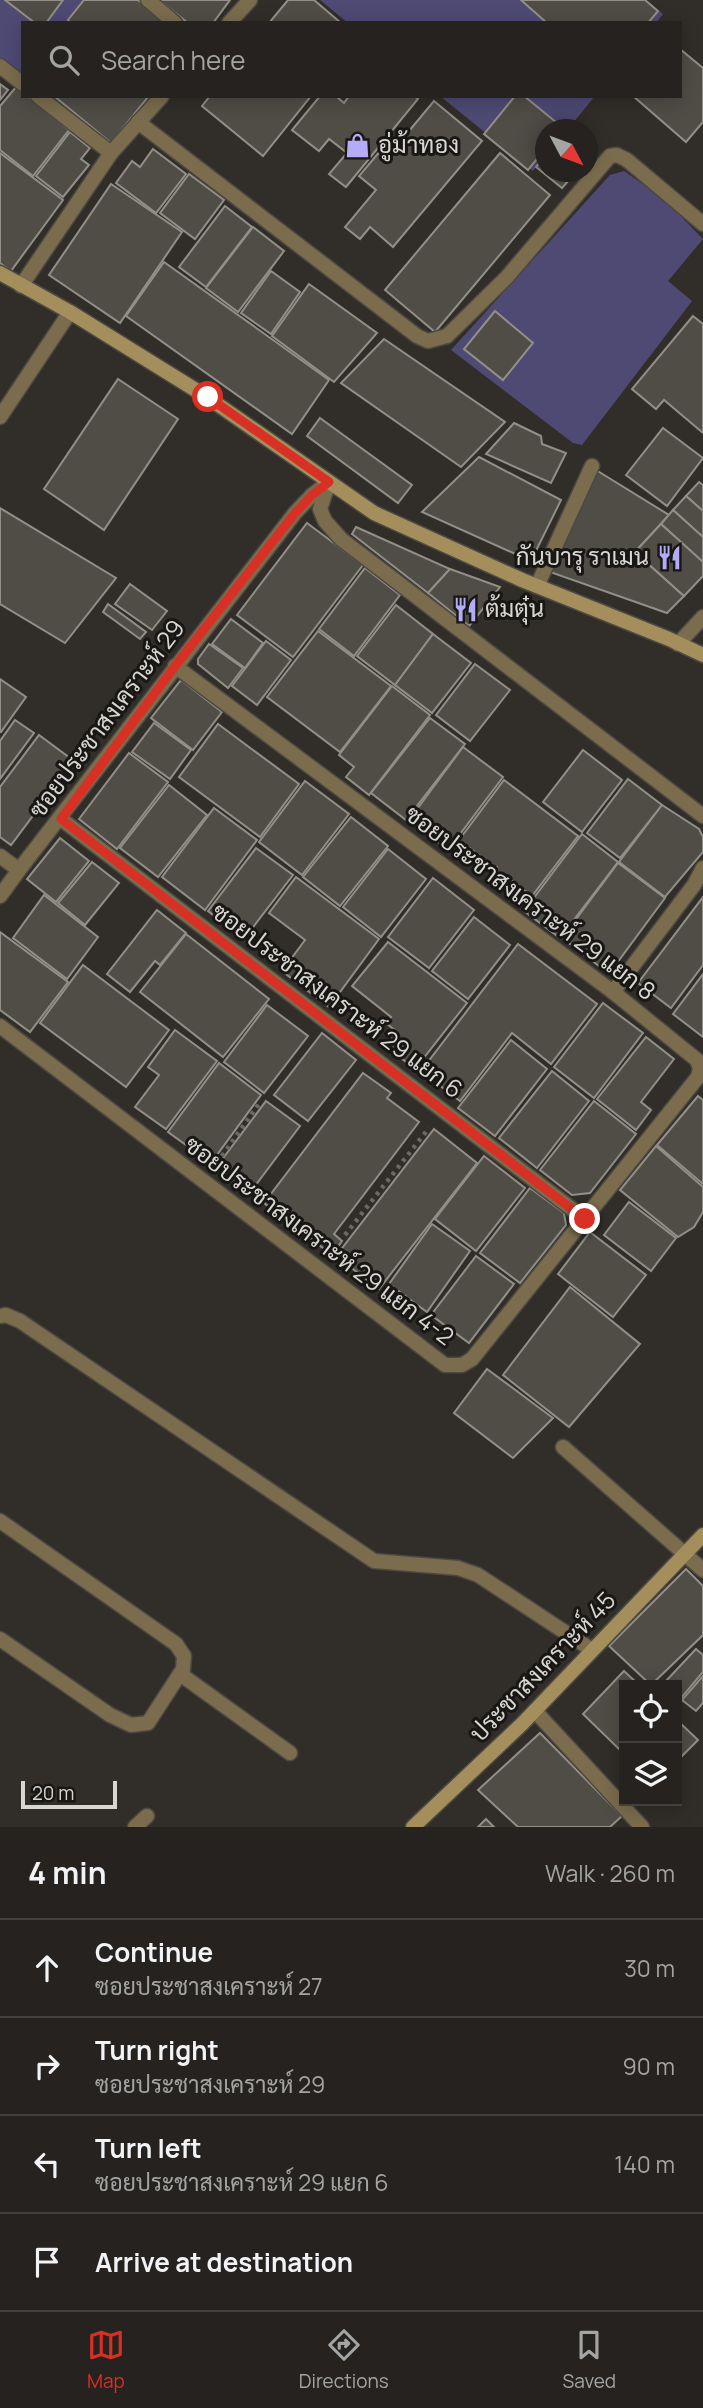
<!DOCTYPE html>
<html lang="en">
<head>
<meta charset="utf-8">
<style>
	:root { --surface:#25221f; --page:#312f2c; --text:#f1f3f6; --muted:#a3a4a4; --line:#423f3d; --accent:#d93025 }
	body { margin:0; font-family:Manrope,Sarabun,sans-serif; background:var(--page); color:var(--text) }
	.controls { position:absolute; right:21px; bottom:21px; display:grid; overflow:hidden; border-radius:0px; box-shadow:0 4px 18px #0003 }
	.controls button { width:63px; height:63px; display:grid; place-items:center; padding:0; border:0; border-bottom:2px solid var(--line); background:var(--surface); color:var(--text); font:35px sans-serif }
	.compass { position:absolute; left:535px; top:119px; width:63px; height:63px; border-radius:50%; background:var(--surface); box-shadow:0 4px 18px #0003; rotate:131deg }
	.scale { position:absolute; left:21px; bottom:18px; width:96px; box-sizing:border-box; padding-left:7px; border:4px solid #d7d6d2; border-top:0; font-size:19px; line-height:24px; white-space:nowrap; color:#d7d6d2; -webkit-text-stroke:5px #181714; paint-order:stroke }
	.stop { position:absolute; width:21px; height:21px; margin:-16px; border:5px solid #d93025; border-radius:50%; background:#fff }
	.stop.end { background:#d93025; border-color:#fff; box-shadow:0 2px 7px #0008 }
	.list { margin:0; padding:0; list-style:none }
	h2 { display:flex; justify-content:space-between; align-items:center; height:91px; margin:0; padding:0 28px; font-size:30px }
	h2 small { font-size:23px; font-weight:400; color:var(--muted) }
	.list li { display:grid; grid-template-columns:46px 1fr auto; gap:21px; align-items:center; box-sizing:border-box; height:98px; padding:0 28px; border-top:2px solid var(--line) }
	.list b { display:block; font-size:26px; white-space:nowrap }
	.list p { margin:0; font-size:23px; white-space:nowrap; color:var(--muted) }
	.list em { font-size:23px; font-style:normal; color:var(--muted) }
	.icon { flex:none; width:38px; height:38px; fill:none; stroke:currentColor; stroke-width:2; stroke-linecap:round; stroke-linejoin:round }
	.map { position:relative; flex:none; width:703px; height:1827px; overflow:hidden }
	.search { position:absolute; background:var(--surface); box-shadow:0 4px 18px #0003; left:21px; right:21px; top:21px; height:77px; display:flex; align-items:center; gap:18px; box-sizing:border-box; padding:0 24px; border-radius:0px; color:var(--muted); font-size:26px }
	.sheet { height:483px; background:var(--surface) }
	nav { display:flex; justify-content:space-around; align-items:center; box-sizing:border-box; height:98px; border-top:2px solid var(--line); background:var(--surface); font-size:19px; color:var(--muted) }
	nav a { display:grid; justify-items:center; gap:4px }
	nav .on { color:var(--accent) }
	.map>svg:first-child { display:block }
	.green { fill:#4f4a74 }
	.building { fill:#504d47; stroke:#928f88; stroke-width:2 }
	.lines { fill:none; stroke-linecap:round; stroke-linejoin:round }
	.lane-casing { stroke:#4c4944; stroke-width:17 }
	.street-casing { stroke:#4c4944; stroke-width:17 }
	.secondary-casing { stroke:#4c4944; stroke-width:17 }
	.path { stroke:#6b6964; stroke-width:4.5; stroke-dasharray:3.5 5; stroke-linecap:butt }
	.lane { stroke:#7a6c4d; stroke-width:14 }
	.street { stroke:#7a6c4d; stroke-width:14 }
	.secondary { stroke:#a48e5b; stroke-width:14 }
	.route { stroke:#d93025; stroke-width:9 }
	.labels { text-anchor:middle; stroke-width:6; stroke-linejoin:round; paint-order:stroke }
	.poi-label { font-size:24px; fill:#d7d6d2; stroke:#181714; text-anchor:start }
	.street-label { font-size:24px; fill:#d7d6d2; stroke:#181714 }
</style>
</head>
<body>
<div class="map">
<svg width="703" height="1827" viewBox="0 0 703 1827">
	<rect width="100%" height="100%" fill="#312e29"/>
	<g class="green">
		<path d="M0,0h101l-17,23h-61v53l-23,-18z"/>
		<path d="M320,0h326l17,14 -7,9h-308z"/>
		<path d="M440,96h155l-27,33 -22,1 -1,26 -12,15z"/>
		<path d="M624,171l40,28 39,40 -35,42 24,20 -110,144 -9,-2 -122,-93 159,-175z"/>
	</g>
	<g class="building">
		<path d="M5,0h58l-17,23h-11z"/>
		<path d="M84,0h54l28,23h-95l-3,-3z"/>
		<path d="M159,0h71l-17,23h-25z"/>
		<path d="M288,0h26l27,23h-72z"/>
		<path d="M521,0h124l13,11 -10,12h-101z"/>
		<path d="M680,49l23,19v54l-17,20 -53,-46h47z"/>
		<path d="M0,84l8,6 -8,10z"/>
		<path d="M16,87l7,5v4h5l41,34 -36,46 -33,-26v-44z"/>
		<path d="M54,96h95l-38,47z"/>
		<path d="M210,96h101l-48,60 -61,-50z"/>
		<path d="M320,96h16l8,7 5,-7h65l4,3 -72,88 -17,-13 18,-21 -18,-14 -10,12 -27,-21z"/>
		<path d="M515,96h9l38,31 -1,3h-15v18l-18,22 -44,-36z"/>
		<path d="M434,101l48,40 -89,106 -23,-20 -10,12 -15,-12 31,-37 -17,-14 33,-39 7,6z"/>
		<path d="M70,132l20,16 -9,11 8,6 -26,32 -27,-21z"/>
		<path d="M153,149l33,25 -30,39 -40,-30 16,-22 8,6z"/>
		<path d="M0,153l63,47 -52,71 -11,-8z"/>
		<path d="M500,153l50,42 -115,137 -50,-42z"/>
		<path d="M546,156v16h30l-14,16 -26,-21z"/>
		<path d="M189,174l35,26 -29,39 -35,-26z"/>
		<path d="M111,184l71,48 -62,91 -71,-48z"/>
		<path d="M225,206l27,21 -46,60 -27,-20z"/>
		<path d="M253,227l31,24 -46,61 -32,-24z"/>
		<path d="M164,262l165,118 -37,54 -166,-118z"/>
		<path d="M271,271l29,21 -29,42 -30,-21z"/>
		<path d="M309,284l68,49 -43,49 -62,-46z"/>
		<path d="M495,311l38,32 -30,37 -39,-31z"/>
		<path d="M693,316l10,8v109l-39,-33 -8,9 -24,-20z"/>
		<path d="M384,339l121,83 -44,45 -120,-84z"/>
		<path d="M118,379l60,40 -74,111 -60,-41z"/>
		<path d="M320,418l92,67 -14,18 -91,-67z"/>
		<path d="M514,423l27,13 1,8 24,9 -15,30 -65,-29z"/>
		<path d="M663,428l40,30 -36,48 -41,-31z"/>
		<path d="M479,457l82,43 -30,61 -109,-49z"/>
		<path d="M596,470l73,45 -34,37 49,44 -17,17 -117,-41z"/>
		<path d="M699,482l4,3v26l-17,-15z"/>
		<path d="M686,496l17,15v26l-30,-27z"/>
		<path d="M0,508l116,70 -51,65 -65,-39z"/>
		<path d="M673,510l30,27v25l-42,-38z"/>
		<path d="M307,523l56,42 -70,92 -56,-42z"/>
		<path d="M661,524l42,38v14l-19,20 -49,-44z"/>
		<path d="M356,527l94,42 -22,24 -76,-59z"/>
		<path d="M365,568l35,27 -46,61 -35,-27z"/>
		<path d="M450,569l50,18 -31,39 -41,-33z"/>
		<path d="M130,584l37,27 -15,19 -37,-26z"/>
		<path d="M108,604l38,28 -6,7 -37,-27z"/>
		<path d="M396,605l37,29 -38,51 -38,-29z"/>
		<path d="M231,619l32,24 -18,25 -33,-24z"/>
		<path d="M318,631l73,55 -51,66 -73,-55z"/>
		<path d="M433,634l38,29 -39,50 -37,-28z"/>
		<path d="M266,641l25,19 -34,45 -25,-19z"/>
		<path d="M209,644l34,24 -15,20 -30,-24v-5z"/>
		<path d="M475,664l35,26 -40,51 -34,-26z"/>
		<path d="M0,679l26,18 -25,35h-1z"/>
		<path d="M181,680l41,32 -29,38 -42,-32z"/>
		<path d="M392,686l38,29 -61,80 -23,-18 8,-10 -15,-12z"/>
		<path d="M430,718l35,26 -59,76 -35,-27z"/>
		<path d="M15,720l19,13 -34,46v-38z"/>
		<path d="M154,723l37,27 -21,29 -38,-27z"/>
		<path d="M218,724l81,60 -39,53 -81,-60z"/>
		<path d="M39,735l35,26 -63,84 -11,-8v-50z"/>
		<path d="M463,747l40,30 -55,73 -39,-30z"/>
		<path d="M583,750l39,30 -40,52 -39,-30z"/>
		<path d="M129,753l39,29 -51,67 -38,-30z"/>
		<path d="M628,779l34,26 -42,53 -33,-25z"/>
		<path d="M504,780l74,56 -46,60 -24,-18 -9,-3 -2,-8 -6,1 -8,-10 -24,-18z"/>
		<path d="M305,781l44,33 -47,61 -43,-33z"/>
		<path d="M169,785l38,30 -49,62 -38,-29z"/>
		<path d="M662,805l37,24 4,8v15l-38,45 -46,-35z"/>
		<path d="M214,808l43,32 -52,70 -43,-33z"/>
		<path d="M351,817l37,29 -48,60 -37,-29z"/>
		<path d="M582,834l36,28 -58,76 -36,-27z"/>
		<path d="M60,838l29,23 -33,41 -29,-23z"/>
		<path d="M256,848l37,27 -49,64 -36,-28z"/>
		<path d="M388,849l38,30 -45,58 -38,-30z"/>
		<path d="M92,862l27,21 -34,42 -27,-22z"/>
		<path d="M618,863l47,35 -51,69 -11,2 -41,-31z"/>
		<path d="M296,877l83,62 -50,68 -47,-36 23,-31 -36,-27z"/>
		<path d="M433,878l41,32 -45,58 -41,-31z"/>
		<path d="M44,895l54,42 -31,42 -54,-41z"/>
		<path d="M703,897v68l-32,43 -33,-25z"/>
		<path d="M157,910l29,23 -26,32 -5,-4 -25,31 -23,-18z"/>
		<path d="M474,917l36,28 -42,54 -36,-28z"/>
		<path d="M0,932l68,50 -38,50 -30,-22z"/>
		<path d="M186,934l83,65 -46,58 -83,-65z"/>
		<path d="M388,942l79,61 -52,66 -29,-23 11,-14 -11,-9 5,-6 -39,-31z"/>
		<path d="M518,944l79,60 -46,60 -39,-31 -52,68 -39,-30z"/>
		<path d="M83,965l86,65 -43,57 -86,-64z"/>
		<path d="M703,974v63l-30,-23z"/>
		<path d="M603,1003l40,30 -49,65 -40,-31z"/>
		<path d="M267,1005l41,31 -44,57 -40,-31z"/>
		<path d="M175,1030l42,31 -51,68 -31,-22 24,-32 -11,-8z"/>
		<path d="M322,1033l34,27 -48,61 -34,-26z"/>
		<path d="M646,1037l28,22 -33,43 10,8 -15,20 -39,-31z"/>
		<path d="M511,1040l36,29 -52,67 -37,-28z"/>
		<path d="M219,1063l42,32 -50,68 -43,-31z"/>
		<path d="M552,1071l37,30 -52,67 -38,-30z"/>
		<path d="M363,1073l28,20 -4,5 32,24 -85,112 8,7 -10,14 -68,-52z"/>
		<path d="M698,1096l5,4v84l-46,-39z"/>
		<path d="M266,1101l34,25 -51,68 -34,-25z"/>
		<path d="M594,1101l42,33 -46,59 -18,2 -32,-25z"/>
		<path d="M434,1129l43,34 -98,126 -43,-33z"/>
		<path d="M656,1146l47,41v25l-9,15 -16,10 -58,-47z"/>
		<path d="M484,1156l41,32 -49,63 -41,-32z"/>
		<path d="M530,1188l34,25 2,12 -46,58 -40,-30z"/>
		<path d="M629,1202l47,36 -25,33 -47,-36z"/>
		<path d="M432,1224l38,27 -43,61 -38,-28z"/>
		<path d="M590,1232l56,43 -33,42 -55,-43z"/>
		<path d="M476,1256l38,28 -45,59 -38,-28z"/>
		<path d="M570,1287l70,57 -71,83 -66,-52z"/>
		<path d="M487,1369l66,49 -40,40 -59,-45z"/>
		<path d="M686,1569l17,17v49l-52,50 -42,-39z"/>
		<path d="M696,1649l7,6v17l-21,25 -5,-4v-8l-13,-2z"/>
		<path d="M624,1671l15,14h-15v69l-41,-40z"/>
		<path d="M703,1676v27l-7,8 -14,-11z"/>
		<path d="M677,1720l21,20 -21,21z"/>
		<path d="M540,1733l82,83 -12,11h-92l-40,-37z"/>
		<path d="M486,1819l8,8h-16z"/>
	</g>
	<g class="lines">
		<defs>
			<g id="lane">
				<path d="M447,336l60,-59 103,-121 7,-1 10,5 76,64"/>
				<path d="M0,417l70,-105"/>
			</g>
			<g id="street">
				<path d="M148,0l27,23"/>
				<path d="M229,23l21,-23"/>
				<path d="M0,66l23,18"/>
				<path d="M38,96l73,57"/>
				<path d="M138,122l279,214 11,5 19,-5"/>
				<path d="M21,286l90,-133 51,-57"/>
				<path d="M329,482l-9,27 5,12 16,18 362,277"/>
				<path d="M537,586l55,-120"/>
				<path d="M678,644l25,-27"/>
				<path d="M61,819l524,400"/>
				<path d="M0,856l19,14 276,-357 17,-18 17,-13"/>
				<path d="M0,896l19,-26"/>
				<path d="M613,992l81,-107 9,-17"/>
				<path d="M0,1026l445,339h17l10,-6 226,-282 2,-9 -3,-8 -84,-68 -438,-326"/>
				<path d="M0,1316l6,-1 14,6 354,240 84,7 20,7 114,75"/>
				<path d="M563,1447l140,123"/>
				<path d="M0,1521l176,123 8,12 -1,13 -35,54 -17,2 -21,-10 -110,-76"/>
				<path d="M180,1674l110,79"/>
				<path d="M535,1711l107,116"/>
				<path d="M135,1827l12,-11"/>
			</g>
			<g id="secondary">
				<path d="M0,273l70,39 137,85 167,116 148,67 147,59 34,16"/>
				<path d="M413,1827l109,-103 181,-189"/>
			</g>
		</defs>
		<use href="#lane" class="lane-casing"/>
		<use href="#street" class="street-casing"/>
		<use href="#secondary" class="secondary-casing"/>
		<g class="path">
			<path d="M217,1163l44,-62"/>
			<path d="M345,1235l84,-107"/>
		</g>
		<use href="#lane" class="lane"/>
		<use href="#street" class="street"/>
		<use href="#secondary" class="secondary"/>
	</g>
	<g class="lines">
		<path class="route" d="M208,397l121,85 -17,13 -17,18 -120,153 -114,153 524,400"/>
	</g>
	<defs>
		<symbol id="shop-bare" viewBox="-9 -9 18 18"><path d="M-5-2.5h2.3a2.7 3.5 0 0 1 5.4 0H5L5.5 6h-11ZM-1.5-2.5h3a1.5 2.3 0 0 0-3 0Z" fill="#b5acf8" stroke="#181714" stroke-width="2.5" paint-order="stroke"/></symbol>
		<symbol id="restaurant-bare" viewBox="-9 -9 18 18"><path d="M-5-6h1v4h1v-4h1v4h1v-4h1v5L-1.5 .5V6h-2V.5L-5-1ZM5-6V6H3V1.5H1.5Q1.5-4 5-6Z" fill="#b5acf8" stroke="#181714" stroke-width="2.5" paint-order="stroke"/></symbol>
	</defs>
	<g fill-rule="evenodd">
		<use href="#shop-bare" x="340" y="128" width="35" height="35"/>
		<use href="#restaurant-bare" x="652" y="540" width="35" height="35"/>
		<use href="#restaurant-bare" x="448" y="592" width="35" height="35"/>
	</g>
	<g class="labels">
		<g class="poi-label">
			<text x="378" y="153">อู่ม้าทอง</text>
			<text x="649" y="565" text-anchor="end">กันบารุ ราเมน</text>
			<text x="485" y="617">ต้มตุ๋น</text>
		</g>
		<g class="street-label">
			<text transform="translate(107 719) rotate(-53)" y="8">ซอยประชาสงเคราะห์ 29</text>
			<text transform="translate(530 903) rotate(37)" y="8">ซอยประชาสงเคราะห์ 29 แยก 8</text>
			<text transform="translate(337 1001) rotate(37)" y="8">ซอยประชาสงเคราะห์ 29 แยก 6</text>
			<text transform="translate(319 1241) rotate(37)" y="8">ซอยประชาสงเคราะห์ 29 แยก 4-2</text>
			<text transform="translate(543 1667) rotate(-46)" y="8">ประชาสงเคราะห์ 45</text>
		</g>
	</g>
</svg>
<div class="controls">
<button><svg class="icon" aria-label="locate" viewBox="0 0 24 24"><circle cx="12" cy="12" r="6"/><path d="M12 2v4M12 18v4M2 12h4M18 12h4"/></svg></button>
<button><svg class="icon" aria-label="layers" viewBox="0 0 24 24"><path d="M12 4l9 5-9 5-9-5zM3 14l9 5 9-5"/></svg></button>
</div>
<svg class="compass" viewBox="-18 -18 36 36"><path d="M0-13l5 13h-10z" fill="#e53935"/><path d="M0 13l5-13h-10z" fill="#a3a4a4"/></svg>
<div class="scale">20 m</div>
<div class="stop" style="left:208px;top:397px"></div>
<div class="stop end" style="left:585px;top:1219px"></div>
<div class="search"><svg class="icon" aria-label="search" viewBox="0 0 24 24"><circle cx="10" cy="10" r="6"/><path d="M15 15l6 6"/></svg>Search here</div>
</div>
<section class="sheet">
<h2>4 min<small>Walk · 260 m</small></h2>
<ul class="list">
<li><svg class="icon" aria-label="ahead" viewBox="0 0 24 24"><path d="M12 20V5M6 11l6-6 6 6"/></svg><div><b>Continue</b><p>ซอยประชาสงเคราะห์ 27</p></div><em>30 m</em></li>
<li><svg class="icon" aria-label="right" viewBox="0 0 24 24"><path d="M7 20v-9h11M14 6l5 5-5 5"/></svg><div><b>Turn right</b><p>ซอยประชาสงเคราะห์ 29</p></div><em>90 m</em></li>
<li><svg class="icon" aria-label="left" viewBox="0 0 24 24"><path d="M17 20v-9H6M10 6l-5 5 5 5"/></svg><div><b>Turn left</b><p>ซอยประชาสงเคราะห์ 29 แยก 6</p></div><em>140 m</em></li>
<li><svg class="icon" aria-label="arrive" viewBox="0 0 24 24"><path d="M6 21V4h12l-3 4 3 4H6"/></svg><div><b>Arrive at destination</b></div></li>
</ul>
</section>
<nav>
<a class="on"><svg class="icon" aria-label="map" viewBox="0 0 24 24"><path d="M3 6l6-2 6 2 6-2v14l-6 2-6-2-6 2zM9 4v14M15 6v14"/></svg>Map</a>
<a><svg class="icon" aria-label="directions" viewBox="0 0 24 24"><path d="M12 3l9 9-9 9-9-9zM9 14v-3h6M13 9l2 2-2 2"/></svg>Directions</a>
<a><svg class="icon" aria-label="saved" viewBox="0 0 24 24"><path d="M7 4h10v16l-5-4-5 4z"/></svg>Saved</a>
</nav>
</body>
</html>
